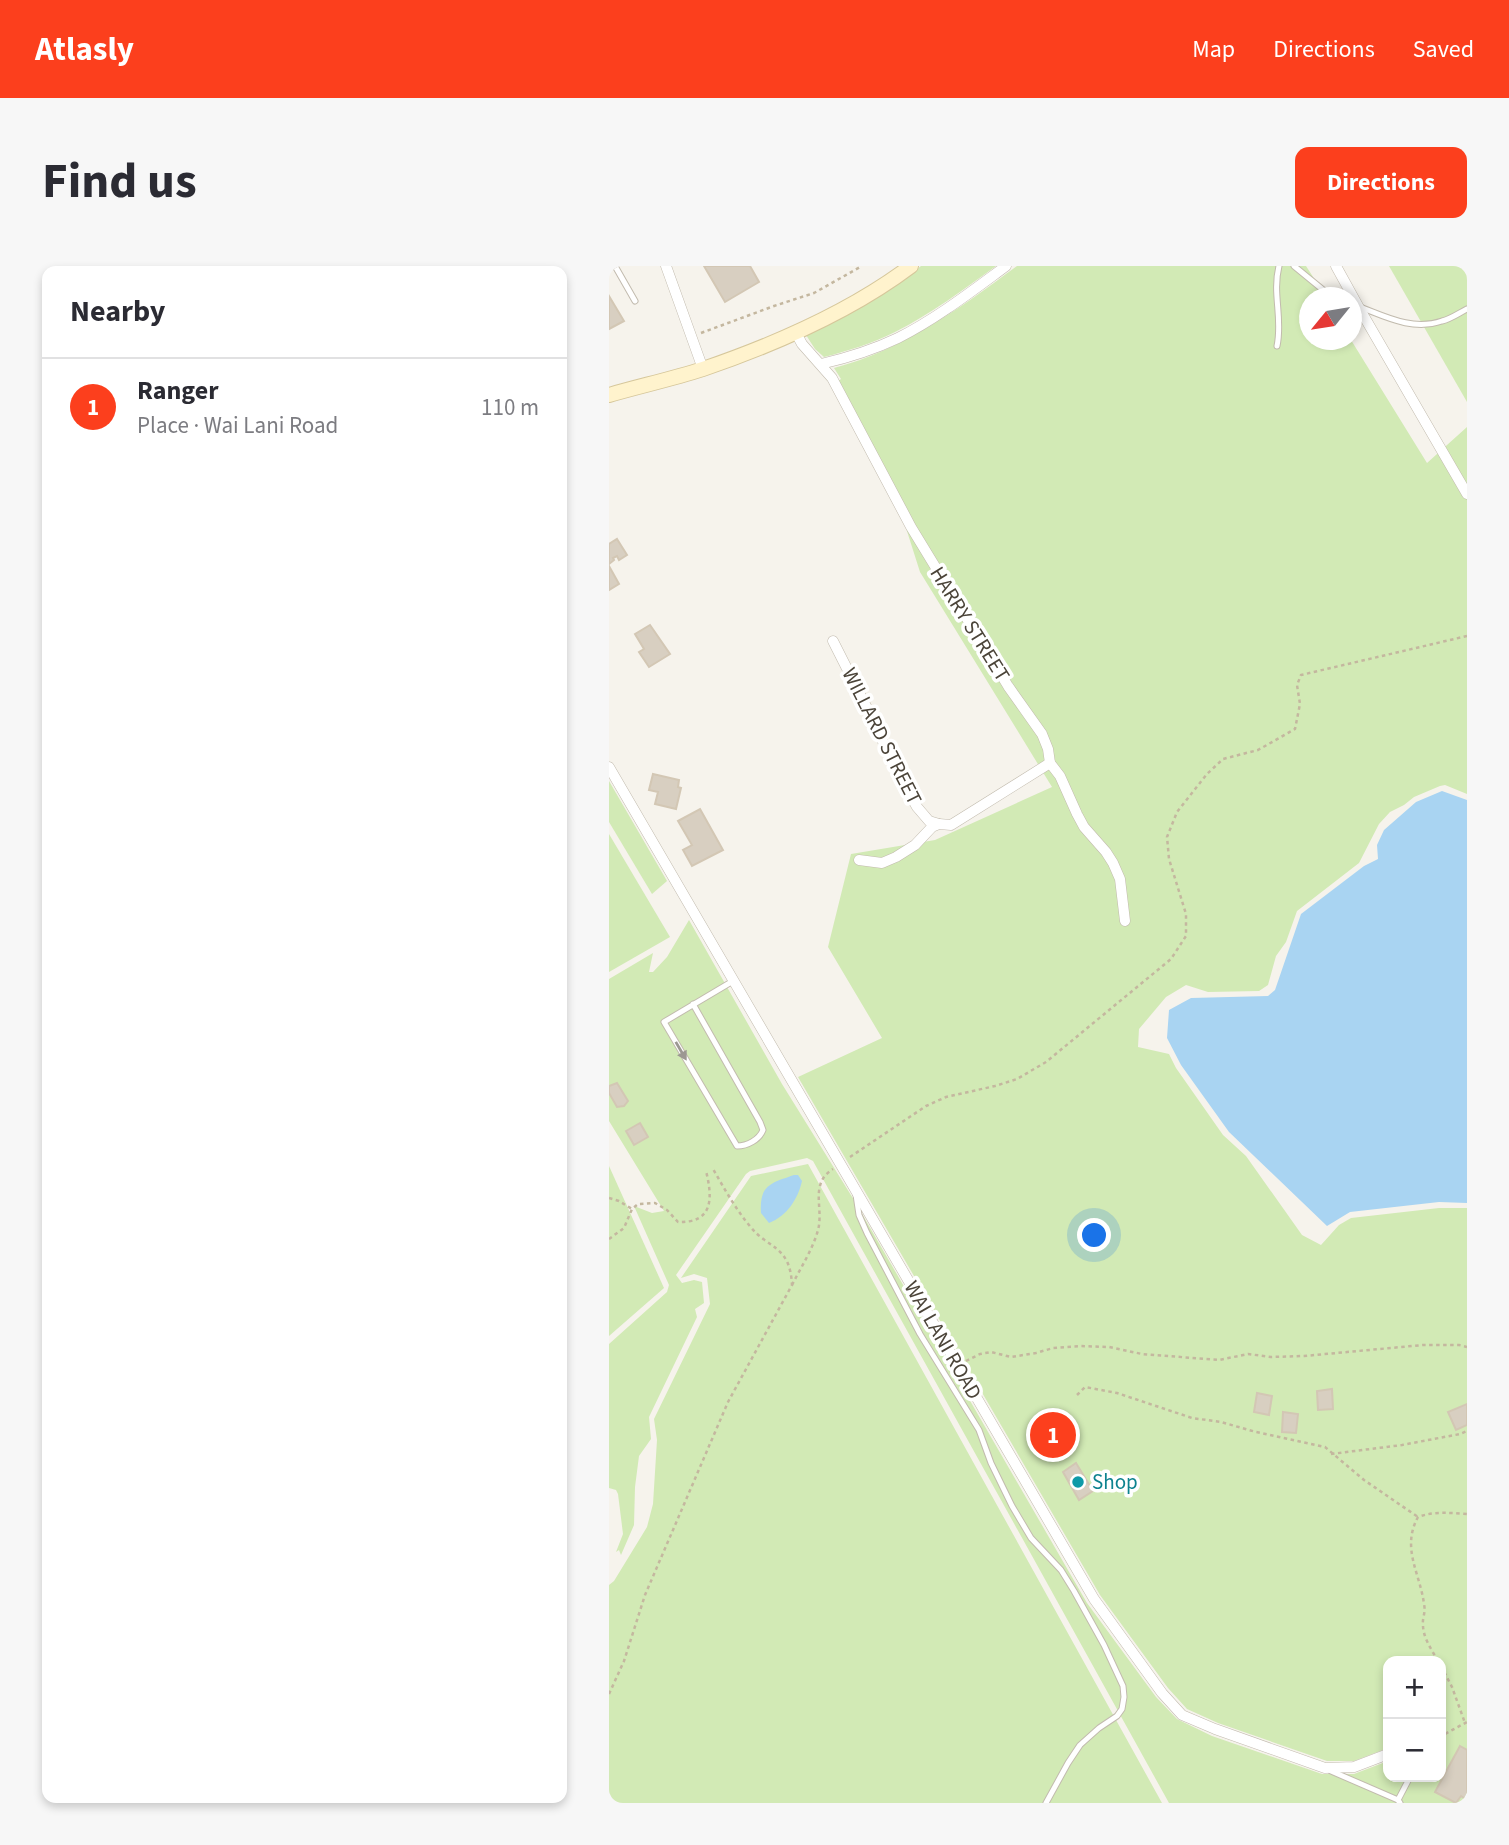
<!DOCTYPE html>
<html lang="en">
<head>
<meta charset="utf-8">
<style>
	:root { --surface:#fff; --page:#f7f7f7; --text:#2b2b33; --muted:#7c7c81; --line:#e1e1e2; --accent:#fc3f1d }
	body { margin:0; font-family:"Source Sans 3",sans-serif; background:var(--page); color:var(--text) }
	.controls { position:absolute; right:21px; bottom:21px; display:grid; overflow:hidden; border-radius:14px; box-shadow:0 4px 10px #0003 }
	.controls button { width:63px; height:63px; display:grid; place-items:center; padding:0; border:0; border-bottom:2px solid var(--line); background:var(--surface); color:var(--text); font:35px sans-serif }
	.compass { position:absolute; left:690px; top:21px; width:63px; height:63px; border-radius:50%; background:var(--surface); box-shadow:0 4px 10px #0003; rotate:240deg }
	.you { position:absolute; left:486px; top:970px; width:24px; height:24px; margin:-18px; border:5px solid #fff; border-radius:50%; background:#1a73e8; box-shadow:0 0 0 10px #1a73e833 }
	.badge { display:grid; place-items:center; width:46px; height:46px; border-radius:50%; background:var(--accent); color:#fff; font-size:23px; font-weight:700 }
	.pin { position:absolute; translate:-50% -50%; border:4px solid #fff; box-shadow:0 2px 7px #0006 }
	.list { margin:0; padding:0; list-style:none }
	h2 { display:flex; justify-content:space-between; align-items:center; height:91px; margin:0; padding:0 28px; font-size:30px }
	h2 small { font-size:23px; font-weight:400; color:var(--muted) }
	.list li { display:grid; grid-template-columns:46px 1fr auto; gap:21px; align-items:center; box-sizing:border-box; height:98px; padding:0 28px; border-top:2px solid var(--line) }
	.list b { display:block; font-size:26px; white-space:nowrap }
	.list p { margin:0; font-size:23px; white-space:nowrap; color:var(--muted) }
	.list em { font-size:23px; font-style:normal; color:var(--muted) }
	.map { position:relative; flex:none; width:858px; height:1537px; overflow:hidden; border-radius:14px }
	header { display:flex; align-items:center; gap:42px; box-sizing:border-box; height:98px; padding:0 35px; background:var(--accent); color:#fff }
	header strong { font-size:33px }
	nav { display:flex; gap:38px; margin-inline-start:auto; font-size:24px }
	.intro { display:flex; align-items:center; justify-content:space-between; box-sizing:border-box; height:168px; padding:0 42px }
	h1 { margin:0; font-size:49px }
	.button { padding:18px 32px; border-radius:14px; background:var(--accent); color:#fff; font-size:24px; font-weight:700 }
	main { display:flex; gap:42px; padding:0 42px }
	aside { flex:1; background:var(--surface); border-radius:14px; box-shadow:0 4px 10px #0003 }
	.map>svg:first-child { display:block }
	.green { fill:#d2eab5 }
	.water { fill:#a9d4f2 }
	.building { fill:#d8cfc1; stroke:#d3c7b4; stroke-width:2 }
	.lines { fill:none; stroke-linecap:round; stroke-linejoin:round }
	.lane-casing { stroke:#c2bbae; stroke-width:7 }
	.street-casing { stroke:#c2bbae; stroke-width:11 }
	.secondary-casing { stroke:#d6c79b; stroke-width:16 }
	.path { stroke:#c4b79f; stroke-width:2.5; stroke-dasharray:3.5 3.5; stroke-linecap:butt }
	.lane { stroke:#fff; stroke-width:5 }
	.street { stroke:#fff; stroke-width:10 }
	.secondary { stroke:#fff3cd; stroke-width:14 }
	.oneway { fill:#9c9892 }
	.culture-dot { fill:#0f9aa8; stroke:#fff; stroke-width:2.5 }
	.labels { text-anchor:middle; stroke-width:7; stroke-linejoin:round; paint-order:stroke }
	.street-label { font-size:21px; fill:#4b4439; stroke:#fff }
	.culture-label { font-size:21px; fill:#0d838f; stroke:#fff; text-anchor:start }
</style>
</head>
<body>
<header>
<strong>Atlasly</strong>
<nav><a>Map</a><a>Directions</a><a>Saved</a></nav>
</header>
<div class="intro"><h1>Find us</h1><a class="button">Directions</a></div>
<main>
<aside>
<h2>Nearby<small></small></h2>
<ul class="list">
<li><span class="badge">1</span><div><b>Ranger</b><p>Place · Wai Lani Road</p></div><em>110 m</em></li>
</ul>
</aside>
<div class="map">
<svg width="858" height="1537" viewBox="0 0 858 1537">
	<rect width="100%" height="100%" fill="#f6f3ec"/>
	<g class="green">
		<path d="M312,0h75c-32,23 -65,48 -101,66 -22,11 -47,19 -71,25l-9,-8 -9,-14 96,-54z"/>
		<path d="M408,0h289l20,31 -16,1v42h41l76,123 40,-36v367l-22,-9 -5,1 -26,11 -10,8 -14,7 -11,12 -20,39 -62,48 -11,31 -10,14 -8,29 -9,6 -51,1 -22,-7 -20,12 -27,32 -1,18 31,7 7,14 47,67 23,21 56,79 19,10 18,-20 12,-7 88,-10h28v595h-298l-356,-642 -6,-3 -57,13 -4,3 -70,101 6,8 12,-3 8,2 2,21 -9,6 2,8 -48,100 2,22 -12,17 -4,31 -1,38 -13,30 -2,-5 -3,2 7,-18 -5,-40 -2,-4 -7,-2v-144l58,-52 2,-7 -35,-79 18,7 12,-2 -55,-90v-142l44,-26 -4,19h4l14,-15 22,-37 93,164 72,116 233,403 69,94 21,22 35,17 110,38h32l34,-13v16h53v-116h-53v87l-34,13h-27l-109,-38 -31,-14 -19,-21 -68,-93 -302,-518 84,-39 -54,-91 23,-93 84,-14 117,-53 -132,-215 -14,-44 -71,-145 6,-4 -7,-11c69,-18 126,-60 183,-102z"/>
		<path d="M780,0h78v136z"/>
		<path d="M0,515l58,100 -15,13 -43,-72z"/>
		<path d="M0,568l61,103 -61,35z"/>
		<path d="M199,898l354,639h-553v-218l5,-4 33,-54 6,-23 4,-64 -3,-21 56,-115 -3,-26 -13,-4 -13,4 70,-102z"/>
		<path d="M0,900l55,122 -55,48z"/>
	</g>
	<g class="water">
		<path d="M833,525l25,9v403l-28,-1 -89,10 -23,14 -98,-94 -48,-67 -14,-27 2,-28 22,-12 77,-2 7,-6 26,-76 63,-48 14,-7 -1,-14 7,-15 32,-28z"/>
		<path d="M185,909h4l4,6c-4,18 -15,35 -33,42l-8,-10c-2,-28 10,-30 33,-38z"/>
	</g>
	<g class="building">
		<path d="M95,0h46l9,16 -34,20z"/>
		<path d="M0,30l15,25 -15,8z"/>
		<path d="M8,273l10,16 -8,5 -2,-4 -4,2 1,2 -5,4v-20z"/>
		<path d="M0,300l10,18 -10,6z"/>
		<path d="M41,359l20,29 -21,13 -10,-15 5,-3 -9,-15z"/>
		<path d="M44,508l26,6 -1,7 3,1 -5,21 -21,-5 3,-12 -9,-2z"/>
		<path d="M91,543l23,41 -31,16 -9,-16 9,-5 -14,-24z"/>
		<path d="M8,817l11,18 -4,5 -7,1 -8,-14v-7z"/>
		<path d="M31,857l8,14 -14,8 -8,-14z"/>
		<path d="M723,1123l1,20 -15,1 -1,-19z"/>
		<path d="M648,1127l15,3 -3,19 -15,-3z"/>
		<path d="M858,1138v21l-11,5 -8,-18z"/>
		<path d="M674,1146l15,2 -2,19 -14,-1z"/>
		<path d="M449,1152l12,11 -7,8 4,4 -10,10 -3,-3 -3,3 -12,-11 5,-7 -2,-2 7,-9 3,2z"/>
		<path d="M467,1197l17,28 -14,9 -16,-28z"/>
		<path d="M851,1480l7,4v50l-6,-4 -5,7 -21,-11z"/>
	</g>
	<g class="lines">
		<defs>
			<g id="lane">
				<path d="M6,0l20,35"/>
				<path d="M685,0l39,32"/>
				<path d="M743,38c29,10 58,28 90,17 9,-2 17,-8 25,-12"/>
				<path d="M668,80c6,-28 -5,-52 2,-80"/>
				<path d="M84,738l67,118 3,8c-4,10 -16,16 -26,16l-73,-124 69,-41"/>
				<path d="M247,929l3,20 8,18 53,101 59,96 12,33 21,43 19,32 30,32 13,21 30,54 19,41 1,11 -2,12 -5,7 -18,12 -19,17 -12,18 -22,40"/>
				<path d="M722,1505l67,29 2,3"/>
				<path d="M789,1534l12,-23"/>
			</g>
			<g id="street">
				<path d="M57,0l37,103"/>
				<path d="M727,0l22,40 109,188"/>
				<path d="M187,67l6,11 30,34 79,149 97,159 34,48 6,15 2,14 10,13 17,38 7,13 22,25 7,11 7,16 5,42"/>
				<path d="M212,98c26,-6 52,-14 77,-26 38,-19 74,-47 108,-72"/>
				<path d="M224,375l39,77 25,54 20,35 12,14 10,3"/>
				<path d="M0,501l485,832 68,94 20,22 33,14 110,39 29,-1 34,-13"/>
				<path d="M250,594l23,3 14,-6 19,-12 17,-18 7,-3 12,1 99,-62"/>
			</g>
			<path id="secondary" d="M0,129c31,-9 63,-16 94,-26 73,-25 147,-57 208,-103"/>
		</defs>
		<use href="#lane" class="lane-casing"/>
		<use href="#street" class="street-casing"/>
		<use href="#secondary" class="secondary-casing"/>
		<g class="path">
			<path d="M92,67l73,-27 40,-13 48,-27"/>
			<path d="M241,891l76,-51 20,-9 49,-11 22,-7 29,-17 125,-103 15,-23v-22l-17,-55 -2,-22 10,-25 30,-38 16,-15 35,-9 37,-21 5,-25 -3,-19 4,-10 166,-39"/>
			<path d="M0,932l10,3 13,8"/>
			<path d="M0,973l15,-11 8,-19 6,-5 17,-1 12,7 11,12c35,1 35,-23 28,-51"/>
			<path d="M183,1019c9,-18 21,-36 26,-55 6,-22 -9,-46 15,-61"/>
			<path d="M357,1095l14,-7 11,-2 20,5 25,-4 17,-5 28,-2 28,1 33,7 77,6 29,-6 23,3 33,-1 119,-11h36l8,2"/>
			<path d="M468,1129l8,-8 32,6 75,25 29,4 35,10 69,15 39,33 54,37"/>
			<path d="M722,1188l71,-9 58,-11 7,-3"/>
			<path d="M829,1395c-6,-11 -15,-23 -15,-36 -1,-7 3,-12 1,-21 -4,-31 -23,-56 -6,-87 16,-6 32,-4 49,-3"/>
			<path d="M832,1400l11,21 13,36"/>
			<path d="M0,1428l15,-33 21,-66 83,-193 64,-117c-2,-41 -24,-35 -43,-60 -14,-17 -25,-37 -36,-56"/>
			<path d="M832,1473l2,-4 24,-13"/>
		</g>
		<use href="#lane" class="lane"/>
		<use href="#street" class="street"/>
		<use href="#secondary" class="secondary"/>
	</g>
	<defs><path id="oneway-solid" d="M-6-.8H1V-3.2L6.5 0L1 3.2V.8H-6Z" transform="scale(1.75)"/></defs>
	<use class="oneway" href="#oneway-solid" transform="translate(72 785) rotate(60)"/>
	<circle class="culture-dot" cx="469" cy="1216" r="7"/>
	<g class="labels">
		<g class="street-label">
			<text transform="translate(361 358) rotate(58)" y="7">HARRY STREET</text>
			<text transform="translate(273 470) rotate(63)" y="7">WILLARD STREET</text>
			<text transform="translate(334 1074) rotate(60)" y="7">WAI LANI ROAD</text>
		</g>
		<g class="culture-label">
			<text x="483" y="1223">Shop</text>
		</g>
	</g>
</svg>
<div class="controls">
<button>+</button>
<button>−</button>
</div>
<svg class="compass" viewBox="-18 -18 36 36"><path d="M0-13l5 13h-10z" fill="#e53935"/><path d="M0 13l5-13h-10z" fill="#7c7c81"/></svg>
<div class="you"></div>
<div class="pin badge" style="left:444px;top:1169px">1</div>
</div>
</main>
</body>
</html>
